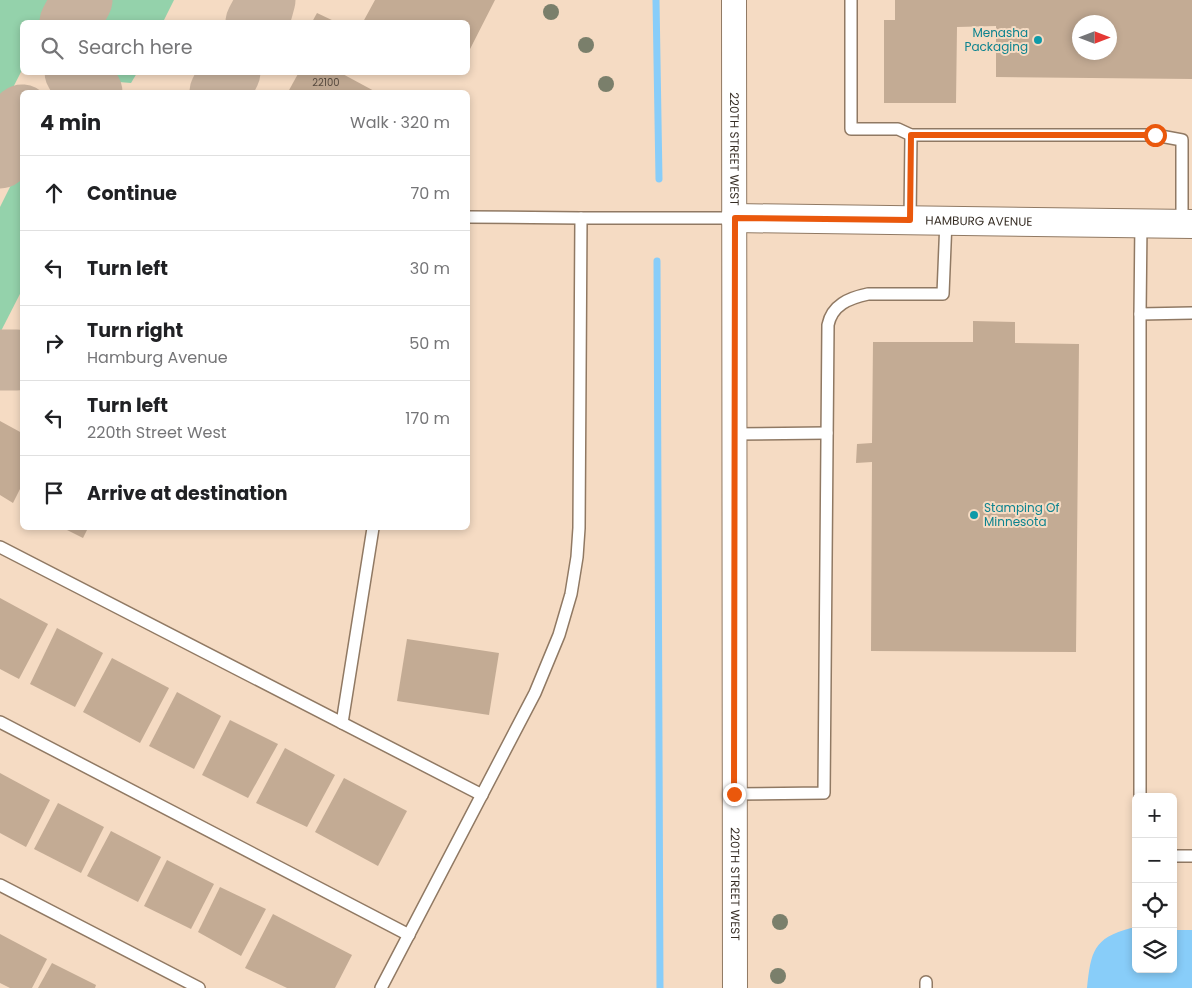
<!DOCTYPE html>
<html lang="en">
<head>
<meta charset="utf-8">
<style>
	:root { --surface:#fff; --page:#f2f2f2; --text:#202124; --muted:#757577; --line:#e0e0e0 }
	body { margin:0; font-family:Poppins,sans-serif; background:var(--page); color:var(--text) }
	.controls { position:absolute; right:15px; bottom:15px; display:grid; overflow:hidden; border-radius:8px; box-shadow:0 2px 8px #0003 }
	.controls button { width:45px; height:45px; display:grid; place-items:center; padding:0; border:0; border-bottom:1px solid var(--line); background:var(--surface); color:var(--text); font:25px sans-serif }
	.compass { position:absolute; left:1072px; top:15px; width:45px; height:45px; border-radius:50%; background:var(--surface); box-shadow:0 2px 8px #0003; rotate:90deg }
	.stop { position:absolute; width:15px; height:15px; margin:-11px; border:4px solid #ea580c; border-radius:50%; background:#fff }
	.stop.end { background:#ea580c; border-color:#fff; box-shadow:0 1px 5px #0008 }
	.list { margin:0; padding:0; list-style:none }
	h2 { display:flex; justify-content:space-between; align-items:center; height:65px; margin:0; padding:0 20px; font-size:21px }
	h2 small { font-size:16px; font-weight:400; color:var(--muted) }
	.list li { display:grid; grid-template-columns:32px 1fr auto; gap:15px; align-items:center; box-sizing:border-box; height:75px; padding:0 20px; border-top:1px solid var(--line) }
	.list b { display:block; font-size:19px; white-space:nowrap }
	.list p { margin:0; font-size:16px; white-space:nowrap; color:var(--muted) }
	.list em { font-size:16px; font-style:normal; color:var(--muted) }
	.icon { flex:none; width:28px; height:28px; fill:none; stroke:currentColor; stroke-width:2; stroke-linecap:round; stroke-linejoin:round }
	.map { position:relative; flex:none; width:1192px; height:988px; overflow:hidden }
	.search { position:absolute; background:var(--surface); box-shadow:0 2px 8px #0003; left:20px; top:20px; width:450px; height:55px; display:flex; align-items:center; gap:12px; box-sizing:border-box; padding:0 18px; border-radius:8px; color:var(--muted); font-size:19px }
	.panel { position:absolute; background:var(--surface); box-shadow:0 2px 8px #0003; left:20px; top:90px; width:450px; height:440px; border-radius:8px }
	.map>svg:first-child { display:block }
	.green { fill:#94d2ab }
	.water { fill:#88cdf9 }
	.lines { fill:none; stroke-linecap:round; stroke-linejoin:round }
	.stream { stroke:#88cdf9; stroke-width:7 }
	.taxiway { stroke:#c8b29e; stroke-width:61 }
	.building { fill:#c3ab94; fill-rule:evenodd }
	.service-casing { stroke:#907963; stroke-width:14 }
	.minor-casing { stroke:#907963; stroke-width:26 }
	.tertiary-casing { stroke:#907963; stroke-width:30 }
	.service { stroke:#fff; stroke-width:11 }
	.minor { stroke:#fff; stroke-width:24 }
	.tertiary { stroke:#fff; stroke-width:28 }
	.tree { fill:#7a7f6b }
	.route { stroke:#ea580c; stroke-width:6 }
	.culture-dot { fill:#0f9aa8; stroke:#f5dbc3; stroke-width:2 }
	.labels { text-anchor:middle; stroke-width:4; stroke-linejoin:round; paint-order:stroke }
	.number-label { font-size:10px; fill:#594c40 }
	.culture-label { font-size:12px; fill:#0d838f; stroke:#f5dbc3; text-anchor:end }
	.street-label { font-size:12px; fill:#362d24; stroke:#f5dbc3 }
</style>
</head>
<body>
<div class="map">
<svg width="1192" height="988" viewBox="0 0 1192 988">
	<rect width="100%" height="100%" fill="#f5dbc3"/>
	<g class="green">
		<path d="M0,0h59l-12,22h-25v48l-22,43z"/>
		<path d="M109,0h65l-11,22h-66z"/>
		<path d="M102,73h35l-6,10 -12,-1z"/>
		<path d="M22,170v120l-22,43v-126l16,-32z"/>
	</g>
	<path class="water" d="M1131,928h5v41h37v-39h19v58h-105c4,-36 6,-50 44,-60z"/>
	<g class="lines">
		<g class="stream">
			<path d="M656,0l3,179"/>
			<path d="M657,261l3,727"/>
		</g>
		<g class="taxiway">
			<path d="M70,22l12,-22"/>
			<path d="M256,22l6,-11 3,-11"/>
			<path d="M75,72l9,14 8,6"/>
			<path d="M220,92l10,-20"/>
			<path d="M0,158l22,-43"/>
			<path d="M0,360h17"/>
		</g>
	</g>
	<g class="building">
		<path d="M375,0h120l-27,53v-31h-105z"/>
		<path d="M895,0h297v79l-196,-2v-51l-39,1 -1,76h-72v-83h11zM1080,22h30v30h-30z"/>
		<path d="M317,13l19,9h-24z"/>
		<path d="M299,72h40l37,20h-88z"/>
		<path d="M973,321l42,1v21l64,1 -3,308 -205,-1 1,-189 -16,1 1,-19 15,-1 1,-101h100z"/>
		<path d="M0,421l22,12v52l-9,18 -13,-8z"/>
		<path d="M63,528h25l-5,10z"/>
		<path d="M0,598l48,26 -29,55 -19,-10z"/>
		<path d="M57,628l46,25 -28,54 -45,-23z"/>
		<path d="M407,639l92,14 -10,62 -92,-14z"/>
		<path d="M112,658l57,30 -29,55 -57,-31z"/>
		<path d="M177,692l44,24 -27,53 -45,-23z"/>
		<path d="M230,720l48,24 -30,54 -46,-23z"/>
		<path d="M285,748l50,27 -28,52 -51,-24z"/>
		<path d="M0,773l50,27 -24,47 -26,-14z"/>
		<path d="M344,778l63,33 -29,55 -63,-34z"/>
		<path d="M58,803l46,24 -23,46 -47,-24z"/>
		<path d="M111,831l50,26 -23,45 -51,-26z"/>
		<path d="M167,860l47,24 -23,45 -47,-23z"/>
		<path d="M220,887l46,22 -25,47 -43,-24z"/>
		<path d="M273,914l79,41 -17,33h-48l-42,-20z"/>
		<path d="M0,934l47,25 -15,29h-22l-10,-5z"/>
		<path d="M52,963l44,22 -1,3h-57z"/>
	</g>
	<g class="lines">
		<defs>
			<g id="service">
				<path d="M851,0v129h47l13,6h244l27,5v84"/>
				<path d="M468,217l113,1h154"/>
				<path d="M910,220l1,-85"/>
				<path d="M1141,223l-1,91 52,-1"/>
				<path d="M1140,314v483"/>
				<path d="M734,434l93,-1"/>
				<path d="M0,547l482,248"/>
				<path d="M0,722l409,213"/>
				<path d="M342,723l31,-195"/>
				<path d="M734,794l90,-1 4,-468c4,-20 21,-27 40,-31h75l3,-74"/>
				<path d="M1173,856h19"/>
				<path d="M0,885l199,103"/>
				<path d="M381,988l154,-295 24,-58 12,-41 6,-37 2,-29 2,-310"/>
				<path d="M926,988v-6"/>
			</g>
			<g id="minor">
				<path id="s1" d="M734,0l1,988"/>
			</g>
			<g id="tertiary">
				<path id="s2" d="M735,218l457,6"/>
			</g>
		</defs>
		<use href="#service" class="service-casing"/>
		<use href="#minor" class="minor-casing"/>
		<use href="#tertiary" class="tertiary-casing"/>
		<use href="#service" class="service"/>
		<use href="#minor" class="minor"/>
		<use href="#tertiary" class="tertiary"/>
	</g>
	<g class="tree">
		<circle cx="551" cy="12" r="8"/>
		<circle cx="586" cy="45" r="8"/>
		<circle cx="606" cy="84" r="8"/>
		<circle cx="780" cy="922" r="8"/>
		<circle cx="778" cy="976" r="8"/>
	</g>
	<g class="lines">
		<path class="route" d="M734,794l1,-576 175,2 1,-85h244"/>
	</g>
	<g class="culture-dot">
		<circle cx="1038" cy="40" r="5"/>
		<circle cx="974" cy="515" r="5"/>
	</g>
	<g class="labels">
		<g class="number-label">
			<text x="326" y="86">22100</text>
		</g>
		<g class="culture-label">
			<text x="1028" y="37">Menasha<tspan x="1028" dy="14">Packaging</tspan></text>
			<text x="984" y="512" text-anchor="start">Stamping Of<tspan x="984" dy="14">Minnesota</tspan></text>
		</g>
		<g class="street-label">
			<text dy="4" stroke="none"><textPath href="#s1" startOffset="149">220TH STREET WEST</textPath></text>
			<text dy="4" stroke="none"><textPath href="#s2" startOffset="244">HAMBURG AVENUE</textPath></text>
			<text dy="4" stroke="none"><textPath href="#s1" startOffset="884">220TH STREET WEST</textPath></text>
		</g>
	</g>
</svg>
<div class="controls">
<button>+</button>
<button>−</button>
<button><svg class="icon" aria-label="locate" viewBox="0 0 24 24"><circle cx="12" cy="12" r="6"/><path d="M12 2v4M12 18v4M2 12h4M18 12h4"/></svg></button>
<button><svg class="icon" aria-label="layers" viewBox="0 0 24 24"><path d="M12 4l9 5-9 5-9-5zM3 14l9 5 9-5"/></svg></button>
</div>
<svg class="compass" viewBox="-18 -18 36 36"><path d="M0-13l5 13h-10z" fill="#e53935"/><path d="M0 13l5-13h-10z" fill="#757577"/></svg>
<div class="stop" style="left:1155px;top:135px"></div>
<div class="stop end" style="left:734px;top:794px"></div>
<div class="search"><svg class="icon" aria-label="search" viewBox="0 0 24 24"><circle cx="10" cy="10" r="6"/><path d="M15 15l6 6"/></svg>Search here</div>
<section class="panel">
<h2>4 min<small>Walk · 320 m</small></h2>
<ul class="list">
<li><svg class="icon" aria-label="ahead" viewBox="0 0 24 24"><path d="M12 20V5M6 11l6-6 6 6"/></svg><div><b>Continue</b></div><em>70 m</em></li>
<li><svg class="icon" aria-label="left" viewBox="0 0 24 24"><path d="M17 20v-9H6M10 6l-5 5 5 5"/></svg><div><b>Turn left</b></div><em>30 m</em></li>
<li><svg class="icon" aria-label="right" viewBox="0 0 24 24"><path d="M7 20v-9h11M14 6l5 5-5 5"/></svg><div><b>Turn right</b><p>Hamburg Avenue</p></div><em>50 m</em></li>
<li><svg class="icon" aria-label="left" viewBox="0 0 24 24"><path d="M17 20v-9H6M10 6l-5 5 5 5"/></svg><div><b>Turn left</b><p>220th Street West</p></div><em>170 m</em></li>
<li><svg class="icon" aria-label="arrive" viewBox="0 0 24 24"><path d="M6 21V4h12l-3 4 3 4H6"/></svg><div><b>Arrive at destination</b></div></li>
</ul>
</section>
</div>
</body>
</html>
